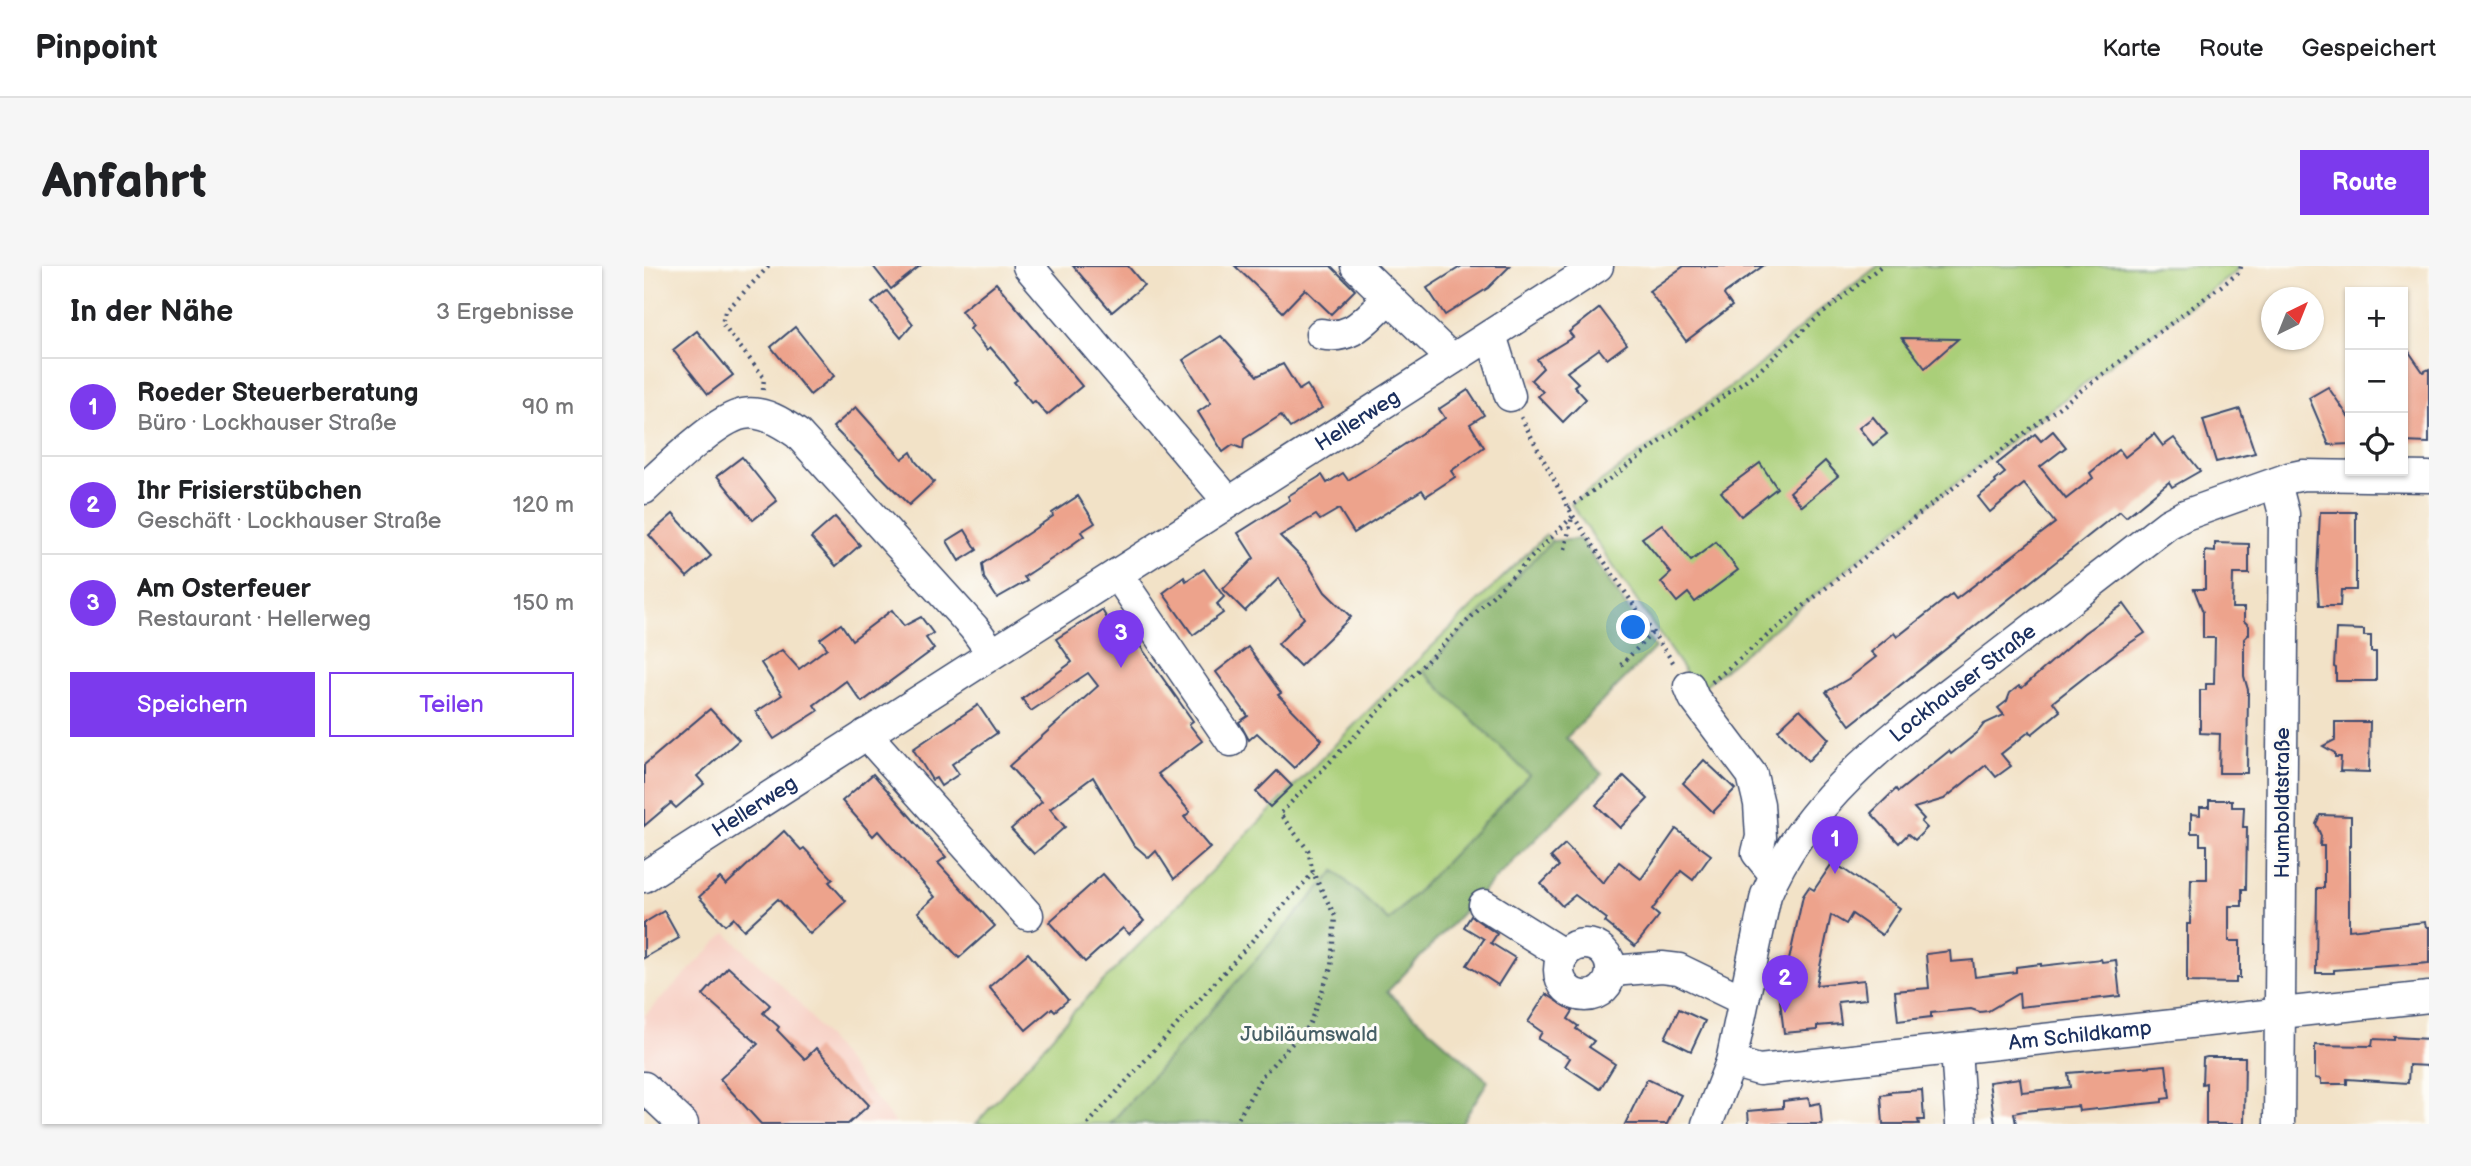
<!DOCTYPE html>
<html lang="de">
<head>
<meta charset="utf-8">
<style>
	:root { --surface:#fff; --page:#f6f6f6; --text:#202124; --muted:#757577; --line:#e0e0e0; --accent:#7c3aed }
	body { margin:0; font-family:"Balsamiq Sans",sans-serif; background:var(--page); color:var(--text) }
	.controls { position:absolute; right:21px; top:21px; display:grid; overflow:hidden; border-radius:0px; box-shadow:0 2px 5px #0004 }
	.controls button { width:63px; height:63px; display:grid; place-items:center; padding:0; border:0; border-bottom:2px solid var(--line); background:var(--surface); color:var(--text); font:35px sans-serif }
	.compass { position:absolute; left:1617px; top:21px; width:63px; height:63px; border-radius:50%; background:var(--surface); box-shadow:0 2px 5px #0004; rotate:43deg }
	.you { position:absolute; left:990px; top:362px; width:24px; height:24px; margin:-18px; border:5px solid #fff; border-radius:50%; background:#1a73e8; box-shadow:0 0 0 10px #1a73e833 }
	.badge { display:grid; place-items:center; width:46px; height:46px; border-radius:50%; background:var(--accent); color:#fff; font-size:23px; font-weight:700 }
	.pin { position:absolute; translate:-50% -58px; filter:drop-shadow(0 2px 4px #0008) }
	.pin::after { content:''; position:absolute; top:37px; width:24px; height:21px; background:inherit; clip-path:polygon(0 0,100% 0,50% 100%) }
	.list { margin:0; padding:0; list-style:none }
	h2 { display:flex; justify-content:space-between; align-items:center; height:91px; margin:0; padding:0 28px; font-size:30px }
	h2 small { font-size:23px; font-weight:400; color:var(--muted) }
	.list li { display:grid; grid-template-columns:46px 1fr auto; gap:21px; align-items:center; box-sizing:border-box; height:98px; padding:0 28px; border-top:2px solid var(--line) }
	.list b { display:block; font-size:26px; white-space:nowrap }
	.list p { margin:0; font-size:23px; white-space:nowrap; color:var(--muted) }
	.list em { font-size:23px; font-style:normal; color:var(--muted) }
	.actions { display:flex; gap:14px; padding:21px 28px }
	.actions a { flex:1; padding:16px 0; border:2px solid var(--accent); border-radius:0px; text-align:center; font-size:24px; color:var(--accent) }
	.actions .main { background:var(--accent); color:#fff }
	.icon { flex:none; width:38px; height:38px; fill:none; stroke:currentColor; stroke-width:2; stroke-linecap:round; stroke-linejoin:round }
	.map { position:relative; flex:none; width:1785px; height:858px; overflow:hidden; border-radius:0px }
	header { display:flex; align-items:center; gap:42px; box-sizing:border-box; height:98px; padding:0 35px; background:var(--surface); border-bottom:2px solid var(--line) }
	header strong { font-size:33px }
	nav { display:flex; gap:38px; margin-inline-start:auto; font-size:24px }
	.intro { display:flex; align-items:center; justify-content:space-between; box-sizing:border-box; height:168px; padding:0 42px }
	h1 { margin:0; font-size:49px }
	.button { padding:18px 32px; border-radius:0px; background:var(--accent); color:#fff; font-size:24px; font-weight:700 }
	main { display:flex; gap:42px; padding:0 42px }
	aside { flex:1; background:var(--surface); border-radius:0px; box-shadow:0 2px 5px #0004 }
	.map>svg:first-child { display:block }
	.built { fill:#f7d1c6 }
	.green { fill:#aacf79; stroke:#627f6c; stroke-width:2 }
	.forest { fill:#87b269; stroke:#517064; stroke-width:2 }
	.building { fill:#eda38c }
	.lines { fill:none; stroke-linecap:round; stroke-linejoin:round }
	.minor-casing { stroke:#3b4a6e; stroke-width:33 }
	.path { stroke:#3b4a6e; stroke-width:4.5; stroke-dasharray:2 5; stroke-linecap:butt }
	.minor { stroke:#fff; stroke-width:30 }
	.labels { text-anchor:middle; stroke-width:6; stroke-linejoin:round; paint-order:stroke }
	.street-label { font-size:21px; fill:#1b2f5e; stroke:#fdfcf7 }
	.park-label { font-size:21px; fill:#465f66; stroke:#fdfcf7 }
</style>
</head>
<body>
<header>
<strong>Pinpoint</strong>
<nav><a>Karte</a><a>Route</a><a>Gespeichert</a></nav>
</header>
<div class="intro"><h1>Anfahrt</h1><a class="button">Route</a></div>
<main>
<aside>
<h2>In der Nähe<small>3 Ergebnisse</small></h2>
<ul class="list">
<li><span class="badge">1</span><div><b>Roeder Steuerberatung</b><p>Büro · Lockhauser Straße</p></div><em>90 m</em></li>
<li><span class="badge">2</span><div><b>Ihr Frisierstübchen</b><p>Geschäft · Lockhauser Straße</p></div><em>120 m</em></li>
<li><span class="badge">3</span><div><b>Am Osterfeuer</b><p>Restaurant · Hellerweg</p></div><em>150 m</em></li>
</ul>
<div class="actions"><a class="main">Speichern</a><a>Teilen</a></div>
</aside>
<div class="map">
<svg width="1785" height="858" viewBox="0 0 1785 858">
	<rect width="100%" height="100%" fill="#fdfcf7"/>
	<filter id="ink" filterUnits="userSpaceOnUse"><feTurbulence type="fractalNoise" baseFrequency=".0143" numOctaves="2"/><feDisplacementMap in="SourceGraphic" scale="14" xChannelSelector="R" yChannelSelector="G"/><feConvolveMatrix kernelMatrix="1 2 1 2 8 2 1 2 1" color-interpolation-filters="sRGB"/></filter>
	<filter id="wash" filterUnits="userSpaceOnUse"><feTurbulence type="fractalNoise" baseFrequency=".00686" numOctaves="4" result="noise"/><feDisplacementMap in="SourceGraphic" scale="28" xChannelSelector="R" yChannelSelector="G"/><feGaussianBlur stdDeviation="1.57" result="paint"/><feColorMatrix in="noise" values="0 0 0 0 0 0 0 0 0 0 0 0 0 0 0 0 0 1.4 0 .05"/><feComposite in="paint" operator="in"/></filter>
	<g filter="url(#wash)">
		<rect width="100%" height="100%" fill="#f2e2c7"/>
		<path class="built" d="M82,667l71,67 99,124h-143l-8,-7 -8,7h-44l-49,-51v-57z"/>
		<g class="green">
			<path d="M1234,0h359l-1,6 -134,98 -241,187 -163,134 -127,-187 189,-139 55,-51z"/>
			<path d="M902,269l6,6 -128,130 106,104 -141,147 -54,-51 -225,253h-134l101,-116 339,-346z"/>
		</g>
		<path class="forest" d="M936,273l75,109 -89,90 36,36 -112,110 -103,108 101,89 -27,43h-351l225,-253 54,50 140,-146 -106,-104 129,-130z"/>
		<g id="blocks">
			<g class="building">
				<path d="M229,0h47l-29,23z"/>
				<path d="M429,0h55l16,19 -32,27z"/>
				<path d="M591,0h96l24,24 -24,24 -26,-25 -22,23z"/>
				<path d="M818,0h48l-22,22 -43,27 -18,-27z"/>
				<path d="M1040,0h79l-38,27 -1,2 8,11 -46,35 -37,-50z"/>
				<path d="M352,17l86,103 -35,29 -12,-14 -4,2 -17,-21 3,-2 -13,-17 -14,-16 -3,3 -17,-21 3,-3 -12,-15z"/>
				<path d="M243,25l26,33 -12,14 -29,-35z"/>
				<path d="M956,42l27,36 -20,15 -8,-10 -32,23 11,11 -4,3 12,13 -23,23 -25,-26 5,-4 -12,-12 12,-12 -6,-9 36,-22 -4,-5z"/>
				<path d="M151,61l39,49 -24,19 -39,-48z"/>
				<path d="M53,65l36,44 -25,19 -35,-44z"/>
				<path d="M577,70l36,40 26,-12 16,26 8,-5 15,23 -32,20 -9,-13 -37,24 -1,10 -10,-4 -10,7 -25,-40 13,-9 -28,-43z"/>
				<path d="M1258,72l56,1 -33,29z"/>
				<path d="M1761,80l18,26 6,-3v74l-26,-1z"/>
				<path d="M1684,121l22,32v25l-21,1 -20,-47z"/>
				<path d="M824,124l16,25 -14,9 14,23 -33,24 4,6 -29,19 -4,-6 -68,43 -15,-24 -19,11 -4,-5 -36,21 28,28 17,28 26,25 -51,49 -22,-22 26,-26 -25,-40 -34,33 -22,-22 31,-31 -16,-25 52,-33 -2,-4 34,-21 5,8 16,-10 5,7 31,-19 66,-43 -6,-9z"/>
				<path d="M212,141l46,52 9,-7 5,10 18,20 -25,23 -76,-78z"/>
				<path d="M1596,143l15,44 -39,9 -13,-42z"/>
				<path d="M1229,151l14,17 -14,11 -14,-17z"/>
				<path d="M1409,165l13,16 -26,20 26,32 27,-21 -3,-5 29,-24 6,8 29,-23 9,12 11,-8 26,33 -28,16 -3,-5 -43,35 -6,-6 -270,214 -24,-33 22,-13 28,-22 -5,-5 23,-19 3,4 55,-43 4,5 99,-76 -31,-39 -34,28 -12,-15 18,-14 -1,-2 10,-8 -8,-9 38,-30 6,7z"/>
				<path d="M98,191l35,44 -24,19 -36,-44z"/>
				<path d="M1181,195l13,15 -36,30 -12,-14z"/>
				<path d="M1116,197l17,25 -36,28 -20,-24z"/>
				<path d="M434,230l17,27 -14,9 3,4 -11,8v1l-49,32 3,4 -30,17 -13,-20 -2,-14 48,-32 23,-16 -1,-3z"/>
				<path d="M1676,246h36v78h-15l-1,16h-21l-2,-31z"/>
				<path d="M29,248l38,42 -24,21 -38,-42z"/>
				<path d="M191,251l25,28 -24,21 -25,-28z"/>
				<path d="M1018,258l29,37 25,-19 22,28 -43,32 -7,-9 -11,9 -16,-20 10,-9 -29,-35z"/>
				<path d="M321,264l12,20 -18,11 -12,-20z"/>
				<path d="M1571,277l34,1v30h-16l-1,34h12v13l5,5v8l-5,5v37l4,14 -1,83h-28l1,-39 -20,-1v-43h6v-6h8l1,-46h-12v-26l-9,-23h11v-38l10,1z"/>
				<path d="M560,303l20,28 -7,7 6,9 -30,22 -30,-42 21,-16 2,4z"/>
				<path d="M1480,338l21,29 -27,18 -65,51 7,9 -28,23 -2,-3 -29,23 10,12 -15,11 -10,-12 -42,34 -30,9 10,11 -3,3 6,6 -12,12 -7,-6 -9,9 -28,-30 25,-24 2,3 51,-41 2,3 26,-21 7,-9 20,-9 -6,-7 9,-7 3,-8 9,-7 3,2 62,-55z"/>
				<path d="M248,344l12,16 17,-9 12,16 -7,5 8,11 -72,53 -16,-21 -32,24 4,6 -44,28 -18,-27 26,-17 -21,-32 21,-13 17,19 28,-21 -7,-9 21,-15 11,16z"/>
				<path d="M458,344l16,27 10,-8 65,92 -4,3 13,17 -44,33 32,38 -6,5 26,31 -36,31 -18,-28 -7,7 -16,-14 -40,-67 -43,32 15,18 -31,27 -23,-25 31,-27 -33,-36 89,-80 -10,-13 -57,38 -9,-12 50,-37 -16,-23z"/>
				<path d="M1692,363l28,1v6h7v16h5v29h-40v-13l-2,-1z"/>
				<path d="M604,381l33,46 -3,2 44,45 -28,28 -37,-35 -8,7 -10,-18 9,-6 -32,-44z"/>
				<path d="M334,439l19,28 -45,31 7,10 -18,12 -5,-8 -4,2 -19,-31z"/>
				<path d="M66,443l29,31 -42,36 7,8 -28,24 -5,-5 -27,23v-61z"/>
				<path d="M1156,443l29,30 -21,22 -30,-31z"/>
				<path d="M1691,456h35l-1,50 -29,-1 1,-14h-6v-4l-12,-7 12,-6z"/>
				<path d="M1060,494l31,29 -22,23 -30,-29z"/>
				<path d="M633,505l15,15 -22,21 -14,-15z"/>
				<path d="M229,508l73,83 -8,6 57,63 -36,32 -41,-46 17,-15 -57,-66 -5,5 -31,-35z"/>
				<path d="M980,510l24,23 -28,29 -24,-23z"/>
				<path d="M1565,534h23v7h12l-1,20h4l-1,62h-4v17h-13v35h11v37h-4v5l-49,-1v-58h3l1,-45h16v-34h-7v-12h-9v-19l9,1v-8h9z"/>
				<path d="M1676,549l31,1v30h-2v84l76,-8 1,5h3v36l-95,7v3h-18l1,-85h7v-42h-4l1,-10 -5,-12z"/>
				<path d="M1032,563l35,26 -18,25 -12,-9 -29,39 7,6 -24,30 -30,-24 2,-3 -32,-24 -13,11 -21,-22 18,-18 -8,-9 14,-13 38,39 16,-21 22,17z"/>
				<path d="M140,565l17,19 3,-2 29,31 -4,3 17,19 -36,33 -32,-35 -34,31 -11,-12 -8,7 -26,-28 21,-19 6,7z"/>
				<path d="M1189,596l67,46 -18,27 -30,-21 -6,10 -15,-9 -15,70 48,-5 2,19 -28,3 3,22 -24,2v4l-33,3 -4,-32 23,-105 6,-9 5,3z"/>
				<path d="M459,608l41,47 -15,13 -6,-6 -38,34 -36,-40z"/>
				<path d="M20,645l15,27 -35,20v-35z"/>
				<path d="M827,650l26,18 -6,9 24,15 -17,27 -31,-20 17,-26 -20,-12z"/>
				<path d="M1306,685l1,11 22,-2 2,17 41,-5v-5l25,-3v2l60,-7 1,3 14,-2 4,36 -100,11 -1,-14 -31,18 -8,1 -9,-3 -40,4v4l-33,4 -3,-30 34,-3 -3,-34z"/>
				<path d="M384,687l40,47 -13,11 -3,-3 -26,22 -37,-43z"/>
				<path d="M84,701l42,38 -7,8 16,14 -2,3 28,29 11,-11 53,57 -21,19h-87l-41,-45 38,-35 -55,-49z"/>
				<path d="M902,728l27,17 -5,8 10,7 -2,3 18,12 -5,6 26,17 -15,25 -35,-23 5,-8 -32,-19 4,-7 -14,-10z"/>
				<path d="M1035,743l26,12 -14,30 -26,-13z"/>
				<path d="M1750,771l35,2v27l-20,-1 -1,18 -61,-4v5h-26v-5l-6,-1v-33l57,1 1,-7 21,1z"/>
				<path d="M1563,791h38l-1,67h-38v-41l-4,1 1,-26z"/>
				<path d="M1522,799l4,33 -8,1v3l-83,9 -1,-5 -54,5 -10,2 2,11h-21l-6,-42 31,-4 2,14 48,-5 -2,-14z"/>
				<path d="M1003,813l34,16 -14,29h-42z"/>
				<path d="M1278,824l2,30h-6l1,4h-36l-2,-29 9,-1 -1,-2z"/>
				<path d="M1165,832l1,7 10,-2 2,21h-73l-1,-13 35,-3v-7z"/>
			</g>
		</g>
	</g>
	<g filter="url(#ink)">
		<use href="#blocks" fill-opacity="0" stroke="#3b4a6e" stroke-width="2"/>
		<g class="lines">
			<defs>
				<g id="minor">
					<path d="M384,0l200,235"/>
					<path d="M712,0l96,93"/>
					<path d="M677,68c33,7 45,-16 68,-36"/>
					<path d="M847,69l19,61"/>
					<path d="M1632,217l8,31 -5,610"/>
					<path d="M0,223c22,-20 72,-70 99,-75 20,-4 40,9 55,20l176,194 18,25"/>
					<path d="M473,308l114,167"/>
					<path d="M1045,420l5,12 58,77 7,29 2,33 -4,16 18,22"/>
					<path d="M222,468l162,181"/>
					<path id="s1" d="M0,611l954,-611"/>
					<path d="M840,639l80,50"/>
					<circle cx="941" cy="704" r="26"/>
					<path d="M968,705l50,-4 17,2 64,31"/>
					<path d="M1312,783l5,75"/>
					<path id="s2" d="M1087,796l28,8 670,-73"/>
					<path d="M0,821l39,37"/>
					<path id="s3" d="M1063,858l24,-62 35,-167c42,-101 138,-167 221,-231 60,-47 121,-93 181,-140l17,-9 104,-37 14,-3 126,2"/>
				</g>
			</defs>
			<use href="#minor" class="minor-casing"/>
			<g class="path">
				<path d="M119,124l1,-13 -42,-53 3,-12 44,-46"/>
				<path d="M877,151l52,99 102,149"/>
				<path d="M925,242l192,-139 56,-51 64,-52"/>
				<path d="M921,283l7,-32"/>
				<path d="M977,399l31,-32"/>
				<path d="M1068,416c170,-144 349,-277 528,-410l1,-6"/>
				<path d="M444,858l225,-251"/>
				<path d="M591,858l27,-48 47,-51 22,-57 4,-52 -22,-43 -5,-23 -28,-36 143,-149 150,-149"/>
			</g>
			<use href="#minor" class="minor"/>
		</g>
	</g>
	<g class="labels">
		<g class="street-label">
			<text dy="7" stroke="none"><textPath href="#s1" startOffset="847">Hellerweg</textPath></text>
			<text dy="7" stroke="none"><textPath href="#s3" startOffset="530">Lockhauser Straße</textPath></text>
			<text transform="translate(1638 537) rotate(-90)" y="7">Humboldtstraße</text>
			<text dy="7" stroke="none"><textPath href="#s1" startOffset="131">Hellerweg</textPath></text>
			<text dy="7" stroke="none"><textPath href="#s2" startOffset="352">Am Schildkamp</textPath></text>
		</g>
		<g class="park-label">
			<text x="665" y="775">Jubiläumswald</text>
		</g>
	</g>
</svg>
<div class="controls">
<button>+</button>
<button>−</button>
<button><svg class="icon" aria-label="locate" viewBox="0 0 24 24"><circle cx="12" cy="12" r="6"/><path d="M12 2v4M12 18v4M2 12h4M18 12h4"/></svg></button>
</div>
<svg class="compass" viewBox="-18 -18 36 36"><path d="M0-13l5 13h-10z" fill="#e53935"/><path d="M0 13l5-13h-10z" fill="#757577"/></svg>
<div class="you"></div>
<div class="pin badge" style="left:1191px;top:608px">1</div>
<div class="pin badge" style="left:1141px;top:747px">2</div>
<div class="pin badge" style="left:477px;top:402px">3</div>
</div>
</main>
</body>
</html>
